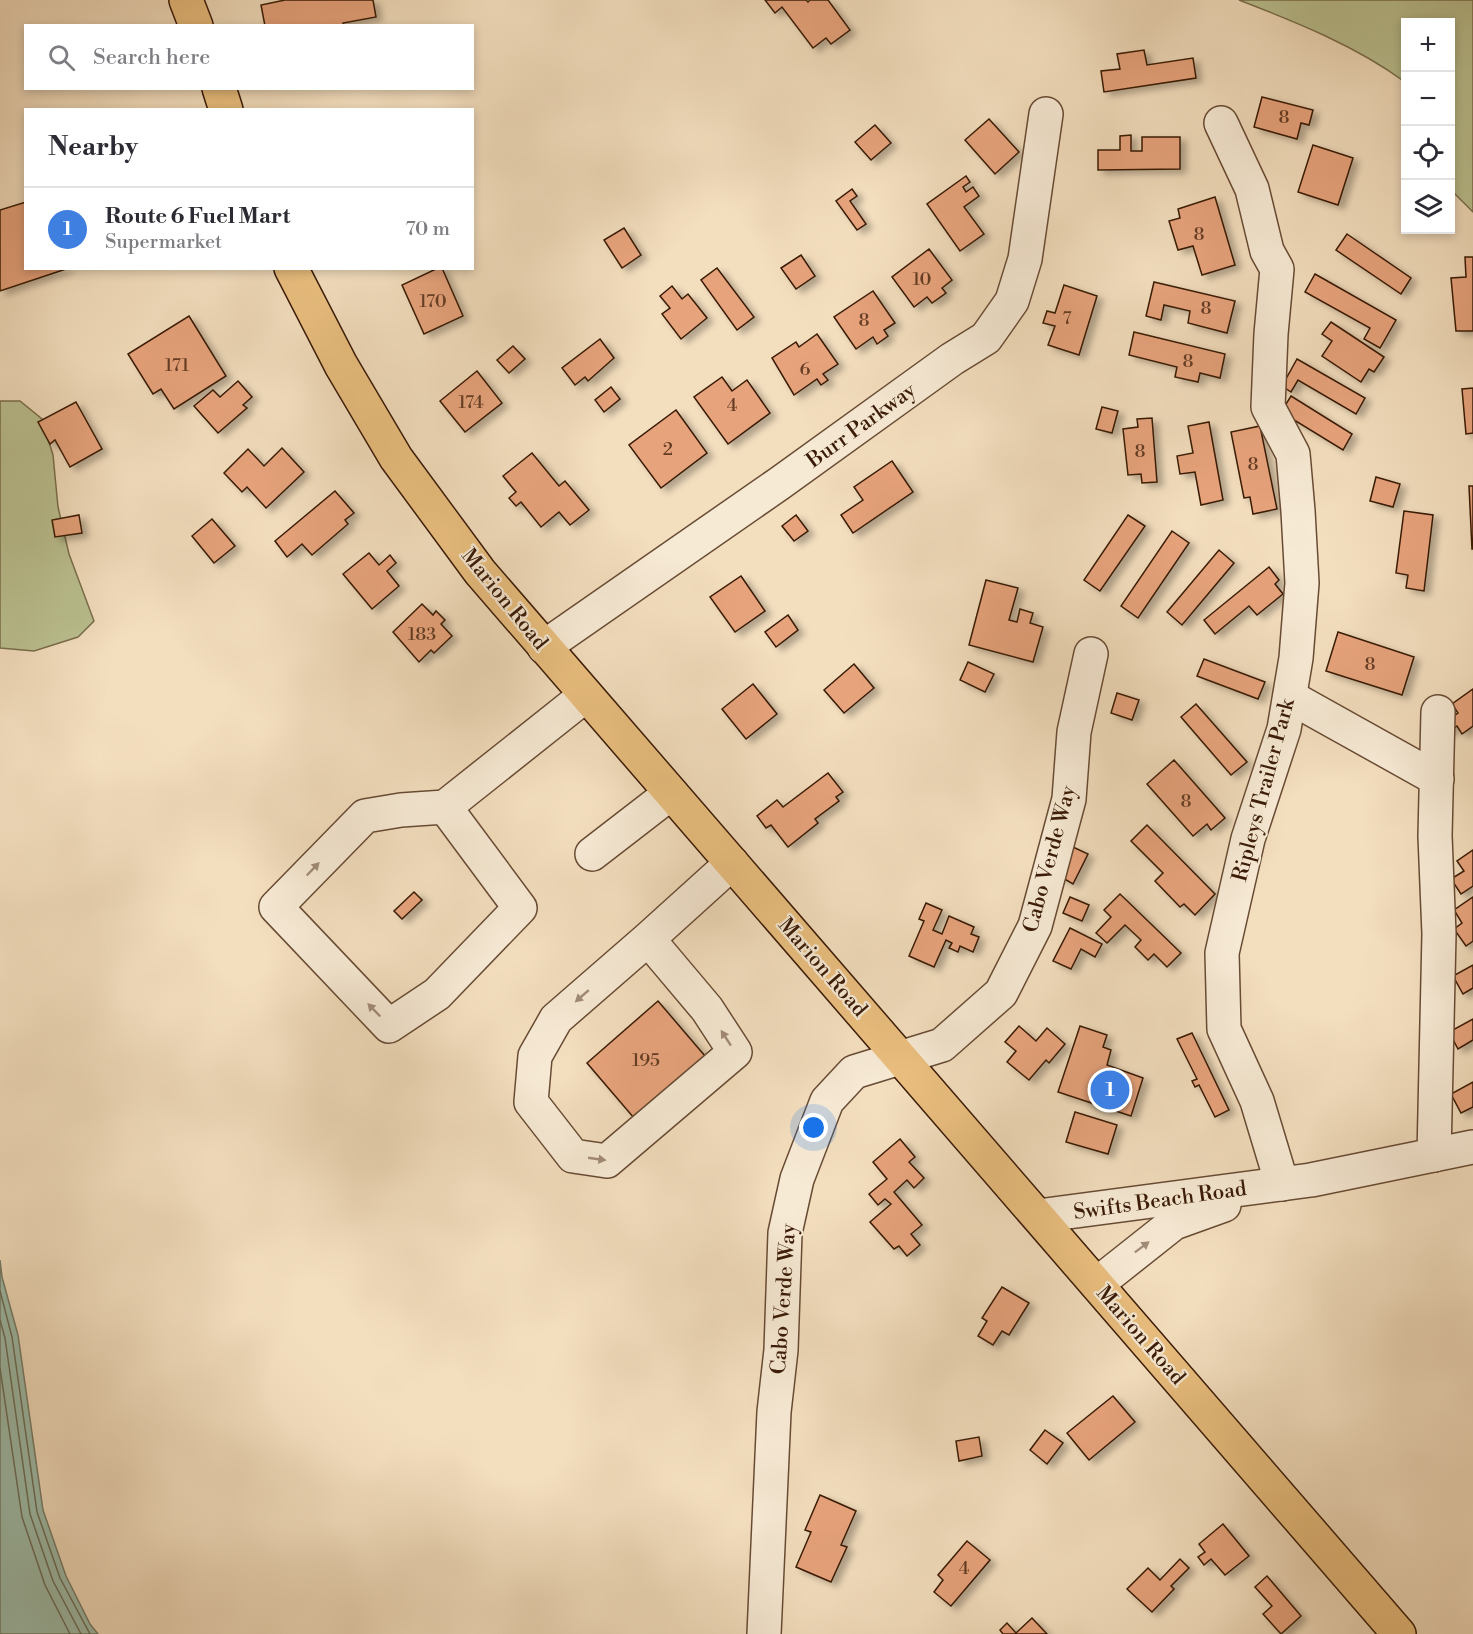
<!DOCTYPE html>
<html lang="en">
<head>
<meta charset="utf-8">
<style>
	:root { --surface:#fff; --page:#f7f7f7; --text:#2b2b33; --muted:#7c7c81; --line:#e1e1e2; --accent:#1a73e8 }
	body { margin:0; font-family:"Libre Bodoni",serif; background:var(--page); color:var(--text) }
	.controls { position:absolute; right:18px; top:18px; display:grid; overflow:hidden; border-radius:0px; box-shadow:0 3px 9px #0003 }
	.controls button { width:54px; height:54px; display:grid; place-items:center; padding:0; border:0; border-bottom:2px solid var(--line); background:var(--surface); color:var(--text); font:30px sans-serif }
	.you { position:absolute; left:814px; top:1128px; width:21px; height:21px; margin:-15px; border:4px solid #fff; border-radius:50%; background:#1a73e8; box-shadow:0 0 0 9px #1a73e833 }
	.badge { display:grid; place-items:center; width:39px; height:39px; border-radius:50%; background:var(--accent); color:#fff; font-size:20px; font-weight:700 }
	.pin { position:absolute; translate:-50% -50%; border:3px solid #fff; box-shadow:0 2px 6px #0006 }
	.list { margin:0; padding:0; list-style:none }
	h2 { display:flex; justify-content:space-between; align-items:center; height:78px; margin:0; padding:0 24px; font-size:26px }
	h2 small { font-size:20px; font-weight:400; color:var(--muted) }
	.list li { display:grid; grid-template-columns:39px 1fr auto; gap:18px; align-items:center; box-sizing:border-box; height:84px; padding:0 24px; border-top:2px solid var(--line) }
	.list b { display:block; font-size:22px; white-space:nowrap }
	.list p { margin:0; font-size:20px; white-space:nowrap; color:var(--muted) }
	.list em { font-size:20px; font-style:normal; color:var(--muted) }
	.icon { flex:none; width:33px; height:33px; fill:none; stroke:currentColor; stroke-width:2; stroke-linecap:round; stroke-linejoin:round }
	.map { position:relative; flex:none; width:1473px; height:1634px; overflow:hidden }
	.search { position:absolute; background:var(--surface); box-shadow:0 3px 9px #0003; left:24px; top:24px; width:450px; height:66px; display:flex; align-items:center; gap:15px; box-sizing:border-box; padding:0 21px; border-radius:0px; color:var(--muted); font-size:22px }
	.panel { position:absolute; background:var(--surface); box-shadow:0 3px 9px #0003; left:24px; top:108px; width:450px; height:162px; border-radius:0px }
	.map>svg:first-child { display:block }
	.green { fill:#bbc191; stroke:#7a6e4c; stroke-width:1.5 }
	.water { fill:#9dbdab; stroke:#757c69; stroke-width:1.5 }
	.lines { fill:none; stroke-linecap:round; stroke-linejoin:round }
	.shore { stroke:#6b6c58; stroke-width:1.5 }
	.building { fill:#e7a37c; stroke:#391a06; stroke-width:1.5; filter:url(#shadow) }
	.minor-casing { stroke:#684b34; stroke-width:36 }
	.major-casing { stroke:#391a06; stroke-width:36 }
	.minor { stroke:#f7ead5; stroke-width:33 }
	.major { stroke:#eabf7f; stroke-width:33 }
	.oneway { fill:#a28c78 }
	.labels { text-anchor:middle; stroke-width:4.5; stroke-linejoin:round; paint-order:stroke }
	.number-label { font-size:18px; fill:#643c24 }
	.street-label { font-size:21px; fill:#391a06; stroke:#f7ead5 }
</style>
</head>
<body>
<div class="map">
<svg width="1473" height="1634" viewBox="0 0 1473 1634">
	<defs>
		<filter id="shadow"><feDropShadow dx="6" dy="4" stdDeviation="3" flood-color="#0004"/></filter>
	</defs>
	<rect width="100%" height="100%" fill="#f3debe"/>
	<filter id="stains"><feTurbulence type="fractalNoise" baseFrequency=".00333" numOctaves="4"/><feColorMatrix values="0 0 0 0 .2 0 0 0 0 .09 0 0 0 0 .02 0 0 0 .5 -.17"/></filter>
	<radialGradient id="worn" r=".72"><stop offset=".6" stop-color="#630" stop-opacity="0"/><stop offset="1" stop-color="#630" stop-opacity=".3"/></radialGradient>
	<g class="green">
		<path d="M1239,0h234v212l-22,-22 -1,-168h-44l-1,60c-49,-36 -109,-60 -166,-82z"/>
		<path d="M0,401h20l22,18 11,36 5,52 11,47 25,67 -16,16 -44,14 -34,-3z"/>
	</g>
	<path class="water" d="M0,1260l2,17 16,58 25,175 23,66 24,48 8,10h-98z"/>
	<g class="lines">
		<g class="shore">
			<path d="M0,1291l12,46 25,175 23,66 30,56"/>
			<path d="M0,1320l5,18 25,176 23,67 28,53"/>
			<path d="M0,1368l22,149 23,68 25,49"/>
		</g>
	</g>
	<g class="building">
		<path d="M285,0h88l3,17 -33,6 1,3h-79l-4,-21z"/>
		<path d="M765,0h41l2,2 2,-2h18l22,30 -19,14 -5,-6 -13,10 -31,-41 -7,6z"/>
		<path d="M1144,50l3,15 46,-7 3,20 -92,14 -3,-21 19,-2 -3,-15z"/>
		<path d="M1262,97l51,13 -4,15 -8,-2 -4,16 -43,-12z"/>
		<path d="M989,119l30,33 -24,22 -30,-34z"/>
		<path d="M875,125l16,18 -20,17 -16,-18z"/>
		<path d="M1131,135v16h11v-14h38v32l-82,1v-20h22v-14z"/>
		<path d="M1313,145l40,13 -15,47 -40,-13z"/>
		<path d="M966,176l4,6 -7,5 3,5 7,-5 6,9 -15,11 20,27 -24,17 -33,-47z"/>
		<path d="M852,189l5,7 -7,5 16,23 -9,6 -21,-29z"/>
		<path d="M1215,197l20,68 -33,10 -9,-29 -15,4 -9,-29 11,-3 -2,-9z"/>
		<path d="M26,202v66h43l-69,23v-81z"/>
		<path d="M624,228l17,27 -19,13 -18,-28z"/>
		<path d="M1347,234l64,44 -10,16 -65,-44z"/>
		<path d="M929,249l23,31 -10,8 4,5 -14,10 -5,-6 -13,10 -22,-30z"/>
		<path d="M801,255l14,21 -19,13 -15,-21z"/>
		<path d="M1465,257h8v74h-17l-5,-53 15,-1z"/>
		<path d="M438,268h4l21,48 -39,18 -22,-49z"/>
		<path d="M717,268l37,49 -17,13 -36,-50z"/>
		<path d="M1315,274l81,46 -16,28 -16,-9 6,-11 -65,-36z"/>
		<path d="M1154,282l81,19 -8,32 -39,-10 2,-12 -26,-6 -3,15 -15,-4z"/>
		<path d="M1064,285l33,11 -18,59 -31,-10 7,-19 -12,-3 4,-12 8,2z"/>
		<path d="M672,286l10,13 6,-5 19,24 -26,21 -19,-25 8,-6 -10,-12z"/>
		<path d="M873,291l22,32 -11,7 4,6 -11,8 -4,-7 -17,12 -22,-32z"/>
		<path d="M189,316l37,60 -52,33 -13,-20 -8,5 -25,-40z"/>
		<path d="M1331,322l53,35 -10,15 -5,-3 -8,13 -39,-26 10,-15 -10,-7z"/>
		<path d="M1134,332l91,22 -5,24 -20,-5 -2,9 -23,-5 2,-10 -48,-12z"/>
		<path d="M817,334l21,30 -15,10 5,6 -7,5 -4,-6 -23,16 -22,-37 24,-16 3,5z"/>
		<path d="M600,339l14,19 -26,23 -3,-4 -10,8 -13,-17z"/>
		<path d="M513,346l12,13 -16,14 -12,-13z"/>
		<path d="M1297,359l68,39 -9,16 -58,-34 -7,12 -9,-6z"/>
		<path d="M477,371l25,32 -37,29 -25,-31z"/>
		<path d="M722,377l10,14 15,-11 23,33 -42,31 -34,-47z"/>
		<path d="M238,381l14,16 -9,8 4,3 -29,25 -24,-27 19,-16 7,7z"/>
		<path d="M611,387l9,12 -16,13 -9,-12z"/>
		<path d="M1473,388v45l-7,1 -4,-45z"/>
		<path d="M1291,396l61,38 -9,16 -62,-38z"/>
		<path d="M76,402l26,47 -32,18 -15,-27 -5,4 -12,-22z"/>
		<path d="M1102,407l16,4 -6,22 -16,-4z"/>
		<path d="M676,410l31,43 -46,35 -32,-43z"/>
		<path d="M1152,418l5,64 -15,1 -1,-9 -13,1 -5,-46 15,-2 -1,-8z"/>
		<path d="M1209,422l14,78 -22,5 -6,-33 -15,2 -3,-18 16,-3 -5,-27z"/>
		<path d="M1260,426l17,83 -24,5 -3,-17 -6,1 -13,-66z"/>
		<path d="M282,448l22,24 -38,36 -19,-21 -5,5 -18,-19 24,-24 16,17z"/>
		<path d="M532,453l27,33 6,-5 24,29 -19,15 -11,-13 -18,15 -20,-25 -5,4 -7,-8 7,-6 -13,-16z"/>
		<path d="M892,461l21,31 -60,41 -12,-18 22,-15 -9,-13z"/>
		<path d="M1376,477l24,7 -7,23 -23,-6z"/>
		<path d="M1469,486h4v63h-1z"/>
		<path d="M335,491l19,22 -9,7 3,4 -36,31 -10,-11 -15,13 -12,-16z"/>
		<path d="M1404,511l29,4 -9,76 -18,-3 2,-13 -12,-2z"/>
		<path d="M79,515l3,18 -27,4 -3,-17z"/>
		<path d="M796,515l12,16 -14,10 -12,-15z"/>
		<path d="M1128,515l17,11 -45,65 -16,-11z"/>
		<path d="M212,519l23,27 -21,17 -22,-27z"/>
		<path d="M1172,531l17,12 -51,75 -17,-12z"/>
		<path d="M1219,550l15,13 -52,62 -15,-13z"/>
		<path d="M369,553l10,12 11,-10 6,8 -9,8 12,15 -27,23 -29,-35z"/>
		<path d="M1269,567l10,13 -4,4 8,10 -26,21 -8,-9 -34,28 -11,-14z"/>
		<path d="M741,576l24,35 -30,21 -25,-35z"/>
		<path d="M986,580l32,8 -9,32 8,2 3,-13 13,4 -3,10 13,4 -10,35 -64,-17z"/>
		<path d="M422,604l11,11 3,-4 9,9 -4,4 11,12 -18,17 -3,-3 -12,12 -26,-30z"/>
		<path d="M788,615l10,15 -22,17 -11,-15z"/>
		<path d="M1338,632l76,25 -12,38 -76,-24z"/>
		<path d="M1204,659l61,23 -7,17 -61,-23z"/>
		<path d="M968,662l26,12 -9,18 -25,-12z"/>
		<path d="M854,664l20,24 -30,25 -20,-23z"/>
		<path d="M753,684l24,30 -31,25 -24,-30z"/>
		<path d="M1473,689v37l-11,8 -5,-8 -10,7 -6,-8 17,-12 -6,-9z"/>
		<path d="M1117,693l22,7 -7,20 -21,-7z"/>
		<path d="M1196,704l51,58 -16,13 -50,-58z"/>
		<path d="M1174,760l51,58 -14,12 -4,-6 -14,12 -46,-52z"/>
		<path d="M828,773l15,19 -7,5 3,4 -24,18 3,4 -30,24 -17,-22 -5,3 -9,-12 20,-16 6,7z"/>
		<path d="M1147,825l68,69 -20,21 -11,-11 -4,3 -25,-26 8,-8 -32,-32z"/>
		<path d="M1073,847l15,7 -15,30 -17,-10z"/>
		<path d="M1473,850v36l-12,8 -10,-15 13,-8 -7,-10z"/>
		<path d="M414,892l8,8 -20,19 -8,-8z"/>
		<path d="M1120,894l61,59 -14,14 -13,-13 -6,6 -13,-13 6,-7 -16,-15 -18,18 -11,-10 15,-16 -7,-7z"/>
		<path d="M1070,897l19,8 -7,16 -19,-8z"/>
		<path d="M1473,897v44l-7,5 -12,-17 8,-6 -8,-13z"/>
		<path d="M926,903l16,7 -9,20 9,4 7,-18 25,11 -3,7 8,3 -6,15 -13,-6 -2,6 -9,-4 3,-5 -6,-3 -12,27 -25,-11 15,-35 -5,-2z"/>
		<path d="M1070,928l32,16 -7,13 -14,-8 -10,20 -18,-8z"/>
		<path d="M1473,965v23l-10,6 -10,-18z"/>
		<path d="M658,1001l47,55 -71,62 -47,-55z"/>
		<path d="M1473,1019v21l-15,9 -9,-17z"/>
		<path d="M1019,1026l17,15 11,-13 18,16 -16,19 -3,-3 -17,20 -22,-18 9,-11 -11,-9z"/>
		<path d="M1080,1026l27,9 -4,12 8,3 -4,15 36,13 -12,38 -73,-24z"/>
		<path d="M1192,1033l37,77 -14,7 -16,-32 -4,2 -3,-6 5,-2 -20,-40z"/>
		<path d="M1473,1082v25l-12,6 -10,-19z"/>
		<path d="M1075,1112l42,13 -9,29 -42,-12z"/>
		<path d="M900,1139l15,18 -6,5 15,16 -10,10 -7,-8 -13,12 28,33 -11,9 9,11 -13,11 -8,-10 -5,3 -24,-27 21,-18 -6,-5 -7,6 -9,-11 18,-15 -14,-17z"/>
		<path d="M1002,1287l27,16 -20,32 -7,-4 -9,14 -15,-9 9,-15 -5,-3z"/>
		<path d="M1113,1396l22,26 -46,38 -22,-27z"/>
		<path d="M1045,1430l18,13 -16,21 -17,-14z"/>
		<path d="M979,1437l3,19 -23,5 -3,-20z"/>
		<path d="M820,1495l36,16 -15,34 6,2 -16,35 -35,-15 15,-35 -6,-2z"/>
		<path d="M1223,1524l26,32 -24,19 -14,-16 -7,6 -6,-8 7,-5 -6,-8z"/>
		<path d="M967,1541l23,19 -39,46 -17,-14 9,-12 -5,-5z"/>
		<path d="M1180,1559l9,9 -18,18 3,3 -22,23 -25,-23 21,-21 12,12z"/>
		<path d="M1267,1576l34,40 -20,18 -18,-20 9,-8 -17,-19z"/>
		<path d="M1032,1618l15,16h-44l-3,-4 7,-7 9,10z"/>
	</g>
	<g class="lines">
		<defs>
			<g id="minor">
				<path d="M1221,123l31,66 15,62 10,18 -6,65 -3,73 25,47 5,57 4,72 -6,75 -12,71 -36,110 -26,114 2,76 33,72 25,83"/>
				<path d="M544,647l236,-164 172,-124 34,-21 26,-37 13,-42 21,-145"/>
				<path d="M1290,697l147,82"/>
				<path d="M445,807l-44,3 -36,6 -89,91 113,119 48,-32 83,-86 -75,-101 141,-112"/>
				<path d="M592,854l79,-61"/>
				<path d="M648,939l59,70 28,43 -128,109 -34,-5 -42,-54 4,-46 21,-37 92,-80 84,-76"/>
				<path d="M1434,1155l5,-221 -4,-98 3,-124"/>
				<path d="M1038,1216l273,-36 162,-33"/>
				<path d="M1097,1284l77,-61 50,-18"/>
				<path d="M764,1634l10,-222 7,-62 4,-117 12,-54 30,-78 27,-29 88,-27 59,-52 34,-67 34,-127 5,-67 17,-78"/>
			</g>
			<g id="major">
				<path d="M186,0l10,26"/>
				<path d="M219,88l7,22"/>
				<path d="M291,268l50,97 55,93 84,114 919,1062"/>
			</g>
		</defs>
		<use href="#minor" class="minor-casing"/>
		<use href="#major" class="major-casing"/>
		<use href="#minor" class="minor"/>
		<use href="#major" class="major"/>
	</g>
	<defs><path id="oneway-solid" d="M-6-.8H1V-3.2L6.5 0L1 3.2V.8H-6Z" transform="scale(1.5)"/></defs>
	<g class="oneway">
		<use href="#oneway-solid" transform="translate(313 869) rotate(-46)"/>
		<use href="#oneway-solid" transform="translate(582 996) rotate(139)"/>
		<use href="#oneway-solid" transform="translate(374 1010) rotate(-134)"/>
		<use href="#oneway-solid" transform="translate(726 1038) rotate(-123)"/>
		<use href="#oneway-solid" transform="translate(597 1159) rotate(8)"/>
		<use href="#oneway-solid" transform="translate(1142 1247) rotate(-37)"/>
	</g>
	<g class="labels">
		<g class="number-label">
			<text x="1284" y="123">8</text>
			<text x="1199" y="240">8</text>
			<text x="922" y="285">10</text>
			<text x="433" y="307">170</text>
			<text x="1206" y="314">8</text>
			<text x="1067" y="324">7</text>
			<text x="864" y="326">8</text>
			<text x="1188" y="367">8</text>
			<text x="177" y="371">171</text>
			<text x="805" y="375">6</text>
			<text x="471" y="408">174</text>
			<text x="732" y="411">4</text>
			<text x="668" y="455">2</text>
			<text x="1140" y="457">8</text>
			<text x="1253" y="470">8</text>
			<text x="422" y="640">183</text>
			<text x="1370" y="670">8</text>
			<text x="1186" y="807">8</text>
			<text x="646" y="1066">195</text>
			<text x="964" y="1574">4</text>
		</g>
		<g class="street-label">
			<text transform="translate(861 425) rotate(-36)" y="7">Burr Parkway</text>
			<text transform="translate(505 599) rotate(51)" y="7">Marion Road</text>
			<text transform="translate(1263 790) rotate(-75)" y="7">Ripleys Trailer Park</text>
			<text transform="translate(1049 859) rotate(-75)" y="7">Cabo Verde Way</text>
			<text transform="translate(823 967) rotate(49)" y="7">Marion Road</text>
			<text transform="translate(1160 1200) rotate(-8)" y="7">Swifts Beach Road</text>
			<text transform="translate(783 1299) rotate(-86)" y="7">Cabo Verde Way</text>
			<text transform="translate(1141 1335) rotate(49)" y="7">Marion Road</text>
		</g>
	</g>
	<rect width="100%" height="100%" filter="url(#stains)"/>
	<rect width="100%" height="100%" fill="url(#worn)"/>
</svg>
<div class="controls">
<button>+</button>
<button>−</button>
<button><svg class="icon" aria-label="locate" viewBox="0 0 24 24"><circle cx="12" cy="12" r="6"/><path d="M12 2v4M12 18v4M2 12h4M18 12h4"/></svg></button>
<button><svg class="icon" aria-label="layers" viewBox="0 0 24 24"><path d="M12 4l9 5-9 5-9-5zM3 14l9 5 9-5"/></svg></button>
</div>
<div class="you"></div>
<div class="pin badge" style="left:1110px;top:1090px;background:#3f7fe0">1</div>
<div class="search"><svg class="icon" aria-label="search" viewBox="0 0 24 24"><circle cx="10" cy="10" r="6"/><path d="M15 15l6 6"/></svg>Search here</div>
<section class="panel">
<h2>Nearby<small></small></h2>
<ul class="list">
<li><span class="badge" style="background:#3f7fe0">1</span><div><b>Route 6 Fuel Mart</b><p>Supermarket</p></div><em>70 m</em></li>
</ul>
</section>
</div>
</body>
</html>
